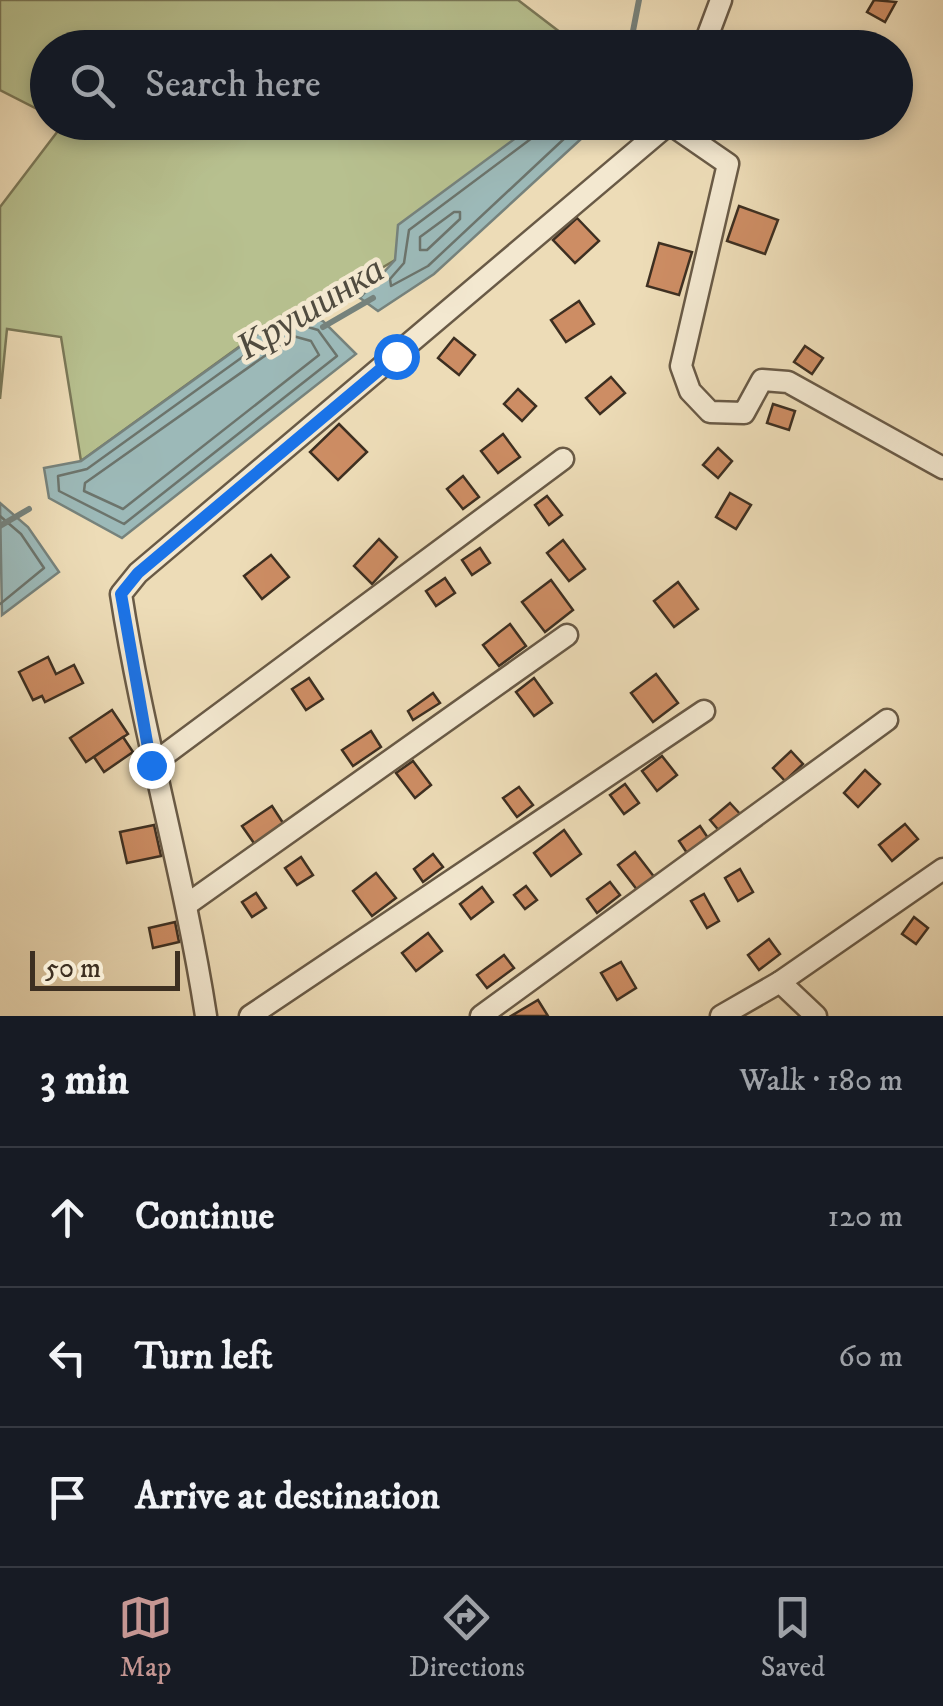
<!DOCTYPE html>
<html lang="en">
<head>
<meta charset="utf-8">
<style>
	:root { --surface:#171b24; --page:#20242c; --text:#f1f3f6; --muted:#9ea1a6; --line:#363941; --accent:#c59692 }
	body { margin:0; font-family:"IM FELL DW Pica",serif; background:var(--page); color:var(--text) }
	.scale { position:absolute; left:30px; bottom:25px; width:150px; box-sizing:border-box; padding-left:10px; border:5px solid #3d2f21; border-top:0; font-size:28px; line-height:35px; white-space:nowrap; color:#3d2f21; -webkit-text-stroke:8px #f3e8d0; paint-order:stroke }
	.stop { position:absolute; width:30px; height:30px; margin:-22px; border:8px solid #1a73e8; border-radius:50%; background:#fff }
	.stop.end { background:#1a73e8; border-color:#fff; box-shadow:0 2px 10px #0008 }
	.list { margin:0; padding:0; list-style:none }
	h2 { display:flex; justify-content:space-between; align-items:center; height:130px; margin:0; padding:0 40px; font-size:42px }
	h2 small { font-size:32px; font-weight:400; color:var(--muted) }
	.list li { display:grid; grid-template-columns:65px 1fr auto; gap:30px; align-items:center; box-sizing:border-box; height:140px; padding:0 40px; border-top:2px solid var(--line) }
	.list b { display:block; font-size:38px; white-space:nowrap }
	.list em { font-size:32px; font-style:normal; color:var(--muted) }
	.icon { flex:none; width:55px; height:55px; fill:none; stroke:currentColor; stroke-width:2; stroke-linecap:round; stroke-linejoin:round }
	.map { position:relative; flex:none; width:943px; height:1016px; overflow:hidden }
	.search { position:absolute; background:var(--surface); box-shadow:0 5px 15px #0003; left:30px; right:30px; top:30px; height:110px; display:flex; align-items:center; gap:25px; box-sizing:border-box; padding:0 35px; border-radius:55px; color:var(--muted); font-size:38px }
	.sheet { height:550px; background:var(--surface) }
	nav { display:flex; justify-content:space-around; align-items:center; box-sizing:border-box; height:140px; border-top:2px solid var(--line); background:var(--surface); font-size:28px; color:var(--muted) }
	nav a { display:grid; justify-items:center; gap:5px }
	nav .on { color:var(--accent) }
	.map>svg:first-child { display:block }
	.green { fill:#b7c08f; stroke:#7a7858; stroke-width:2.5 }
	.water { fill:#9cb9b8; stroke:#76827c; stroke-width:2.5 }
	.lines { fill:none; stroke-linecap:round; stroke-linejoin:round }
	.shore { stroke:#6c746c; stroke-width:2.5 }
	.stream { stroke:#76827c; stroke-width:6 }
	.building { fill:#cd8d64; stroke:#3d2f21; stroke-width:2.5 }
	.minor-casing { stroke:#695a46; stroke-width:25 }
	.minor { stroke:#f3e8d0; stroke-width:20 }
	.route { stroke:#1a73e8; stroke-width:12 }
	.labels { text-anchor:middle; stroke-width:9; stroke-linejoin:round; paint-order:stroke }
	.water-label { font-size:38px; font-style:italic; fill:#504b3f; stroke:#f3e8d0 }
</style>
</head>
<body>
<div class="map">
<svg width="943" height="1016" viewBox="0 0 943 1016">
	<rect width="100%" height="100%" fill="#eddcb7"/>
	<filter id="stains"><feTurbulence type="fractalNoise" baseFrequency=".002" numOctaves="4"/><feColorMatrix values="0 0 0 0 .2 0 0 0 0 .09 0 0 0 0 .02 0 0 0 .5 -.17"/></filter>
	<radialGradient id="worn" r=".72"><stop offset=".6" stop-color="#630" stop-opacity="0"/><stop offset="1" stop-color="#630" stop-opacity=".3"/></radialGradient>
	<g class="green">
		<path d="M0,0h518l47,36 1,11 -518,1 -1,66 -47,-24z"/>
		<path d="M64,123h472l-141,137 -52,31 -53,19 -209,151 -20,-124 -54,-8 -7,70v-192z"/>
	</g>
	<g class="water">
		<path d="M536,123h54l3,5 -159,146 -56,37 -18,-13 35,-38 3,-35z"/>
		<path d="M291,310l32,11 33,33 -234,184 -73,-40 -5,-30 37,-7z"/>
		<path d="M0,503l28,24 31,45 -57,43z"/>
	</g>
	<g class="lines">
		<g class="shore">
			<path d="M541,122l-5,13 -127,95 -5,33 -14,16 1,7 37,-20 154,-144"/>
			<path d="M454,212h6v7l-33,31h-7v-13z"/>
			<path d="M291,322l27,8 19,26 -213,168 -65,-33 -1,-15 29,-7z"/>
			<path d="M293,336l18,5 8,14 -196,154 -39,-18 1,-8z"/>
			<path d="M0,516l21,18 23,34 -44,36"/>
		</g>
		<g class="stream">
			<path d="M622,48l11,-17 6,-31"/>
			<path d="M323,327l50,-29"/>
			<path d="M0,526l29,-17"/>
		</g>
	</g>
	<g class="building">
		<path d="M874,0l22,2 -11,20 -18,-10z"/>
		<path d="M739,206l39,14 -13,34 -38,-13z"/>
		<path d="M577,218l22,23 -24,22 -22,-23z"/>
		<path d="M659,243l33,9 -13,43 -32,-9z"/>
		<path d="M579,301l15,23 -28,18 -15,-22z"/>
		<path d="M454,338l21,17 -16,20 -21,-17z"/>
		<path d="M805,346l18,12 -11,16 -18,-12z"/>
		<path d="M611,377l14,16 -25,21 -14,-16z"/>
		<path d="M518,389l18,17 -14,15 -18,-17z"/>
		<path d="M773,404l22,7 -6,19 -22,-7z"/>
		<path d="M339,424l28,28 -29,28 -28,-28z"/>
		<path d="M503,434l17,23 -22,16 -17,-22z"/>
		<path d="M718,448l14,13 -14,17 -15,-13z"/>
		<path d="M463,476l16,21 -16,12 -16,-20z"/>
		<path d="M730,493l21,12 -15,24 -20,-12z"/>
		<path d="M547,496l15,19 -13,10 -14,-20z"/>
		<path d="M379,539l18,18 -25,27 -18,-18z"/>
		<path d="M563,540l22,29 -16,12 -22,-28z"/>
		<path d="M480,548l10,15 -18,12 -10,-15z"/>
		<path d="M271,555l18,22 -27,22 -18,-23z"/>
		<path d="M445,578l10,15 -19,13 -10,-15z"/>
		<path d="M551,580l22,30 -28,22 -23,-30z"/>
		<path d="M678,582l20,27 -24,18 -20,-26z"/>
		<path d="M510,624l16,22 -27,20 -16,-21z"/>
		<path d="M48,657l8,17 18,-9 9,18 -38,19 -3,-6 -9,4 -14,-28z"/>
		<path d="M656,674l22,29 -25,19 -22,-29z"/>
		<path d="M309,678l14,21 -17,11 -14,-21z"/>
		<path d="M534,678l18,25 -18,13 -18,-24z"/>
		<path d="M433,693l7,10 -27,17 -5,-9z"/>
		<path d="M112,710l16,24 -42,28 -16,-24z"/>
		<path d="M371,731l10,16 -28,19 -11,-16z"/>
		<path d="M123,737l10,15 -29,20 -10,-15z"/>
		<path d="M791,751l12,13 -18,17 -12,-13z"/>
		<path d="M662,756l15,19 -20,16 -15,-20z"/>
		<path d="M413,761l18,24 -16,13 -19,-25z"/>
		<path d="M865,770l15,14 -22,23 -14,-14z"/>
		<path d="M625,784l14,19 -15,11 -14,-19z"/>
		<path d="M519,787l14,18 -16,12 -14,-19z"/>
		<path d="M730,803l12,13 -21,17 -11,-13z"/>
		<path d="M272,806l13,20 -29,20 -14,-20z"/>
		<path d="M905,824l13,15 -26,22 -13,-16z"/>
		<path d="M154,825l7,31 -34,7 -7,-31z"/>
		<path d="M700,826l10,15 -21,15 -10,-15z"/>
		<path d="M564,830l17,24 -30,22 -17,-23z"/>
		<path d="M635,852l20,26 -17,13 -20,-26z"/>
		<path d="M433,854l10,13 -20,15 -9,-13z"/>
		<path d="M301,857l12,18 -16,10 -12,-17z"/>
		<path d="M740,869l13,23 -15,9 -13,-23z"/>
		<path d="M376,873l20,25 -24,18 -19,-25z"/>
		<path d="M610,882l10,13 -23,18 -10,-14z"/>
		<path d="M526,886l11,14 -12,9 -11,-14z"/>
		<path d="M482,887l11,15 -22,17 -11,-15z"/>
		<path d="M256,893l10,15 -14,9 -10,-15z"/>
		<path d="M704,894l15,27 -12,7 -16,-27z"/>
		<path d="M914,917l14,11 -12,16 -14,-10z"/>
		<path d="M175,922l4,20 -26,6 -4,-20z"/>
		<path d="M428,933l14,18 -26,20 -14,-18z"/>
		<path d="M769,939l11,15 -21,16 -11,-15z"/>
		<path d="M504,955l10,13 -27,20 -10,-13z"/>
		<path d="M621,962l15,26 -19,12 -16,-27z"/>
		<path d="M538,1000l10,16h-37z"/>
	</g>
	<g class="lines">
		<defs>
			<g id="minor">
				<path d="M703,48l18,-48"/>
				<path d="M670,124l58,40 -47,202 9,25 20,21 34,1 18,-33 26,2 155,86"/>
				<path d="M151,765l412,-306"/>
				<path d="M189,903l378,-268"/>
				<path d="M780,982l163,-113"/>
				<path d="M206,1016c-22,-143 -63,-280 -85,-422l17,-21 533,-451"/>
				<path d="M250,1016l454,-305"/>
				<path d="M481,1016l406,-296"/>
				<path d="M721,1016l59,-34 36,34"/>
			</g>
		</defs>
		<use href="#minor" class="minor-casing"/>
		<use href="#minor" class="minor"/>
	</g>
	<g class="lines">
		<path class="route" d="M151,765l-30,-171 17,-21 258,-217"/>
	</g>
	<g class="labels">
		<g class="water-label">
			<text transform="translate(310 307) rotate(-31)" y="13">Крушинка</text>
		</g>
	</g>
	<rect width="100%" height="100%" filter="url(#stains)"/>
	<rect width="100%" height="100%" fill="url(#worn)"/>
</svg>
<div class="scale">50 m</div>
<div class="stop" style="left:396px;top:356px"></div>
<div class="stop end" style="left:151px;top:765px"></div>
<div class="search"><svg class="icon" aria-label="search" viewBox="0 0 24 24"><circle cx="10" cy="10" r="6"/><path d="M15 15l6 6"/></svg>Search here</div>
</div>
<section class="sheet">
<h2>3 min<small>Walk · 180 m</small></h2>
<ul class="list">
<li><svg class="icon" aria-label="ahead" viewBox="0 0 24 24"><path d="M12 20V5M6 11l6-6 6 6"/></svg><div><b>Continue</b></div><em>120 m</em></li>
<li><svg class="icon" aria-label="left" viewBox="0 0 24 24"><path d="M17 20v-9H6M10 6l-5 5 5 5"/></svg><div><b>Turn left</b></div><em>60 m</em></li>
<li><svg class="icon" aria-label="arrive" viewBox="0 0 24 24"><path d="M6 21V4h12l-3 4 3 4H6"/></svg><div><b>Arrive at destination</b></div></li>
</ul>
</section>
<nav>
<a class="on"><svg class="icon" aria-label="map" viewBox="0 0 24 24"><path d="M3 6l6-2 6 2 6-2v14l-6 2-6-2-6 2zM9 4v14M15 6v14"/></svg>Map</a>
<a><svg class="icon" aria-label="directions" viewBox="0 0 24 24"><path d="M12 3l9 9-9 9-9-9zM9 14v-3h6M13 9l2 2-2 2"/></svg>Directions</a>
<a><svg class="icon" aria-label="saved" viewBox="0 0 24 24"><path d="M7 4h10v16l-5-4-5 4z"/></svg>Saved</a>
</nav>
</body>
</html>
